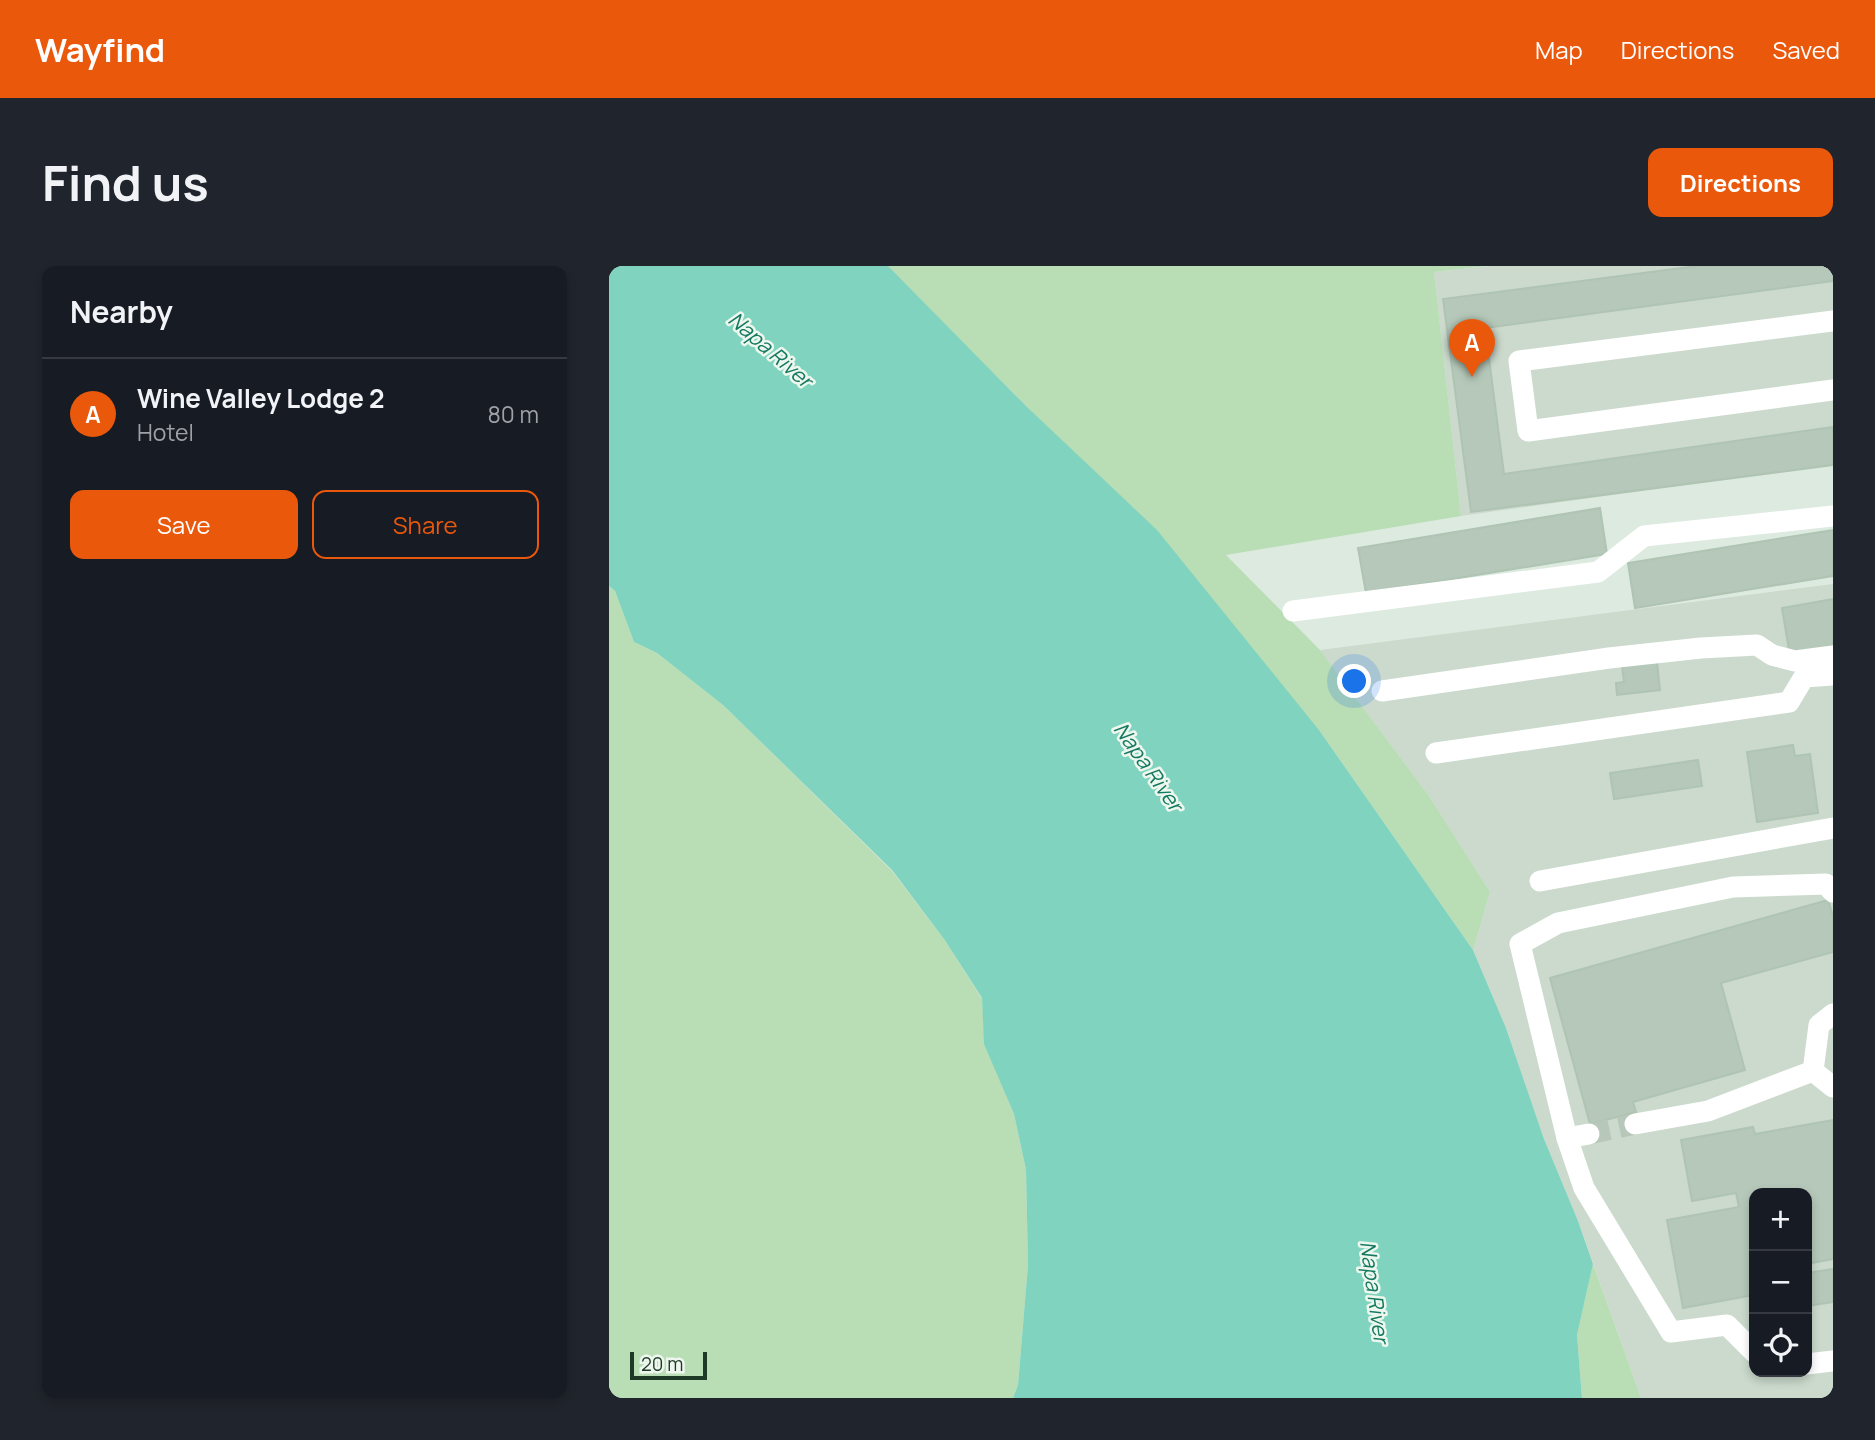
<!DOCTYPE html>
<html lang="en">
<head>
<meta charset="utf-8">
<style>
	:root { --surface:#171b24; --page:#20242c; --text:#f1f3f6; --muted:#9ea1a6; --line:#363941; --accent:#ea580c }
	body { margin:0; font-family:Manrope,sans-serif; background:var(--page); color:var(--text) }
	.controls { position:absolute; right:21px; bottom:21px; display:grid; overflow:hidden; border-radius:14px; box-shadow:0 4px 10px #0003 }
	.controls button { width:63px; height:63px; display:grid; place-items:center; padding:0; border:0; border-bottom:2px solid var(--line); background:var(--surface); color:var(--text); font:35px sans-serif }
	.scale { position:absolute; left:21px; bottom:18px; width:77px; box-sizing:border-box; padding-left:7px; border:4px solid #1e3a27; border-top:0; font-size:19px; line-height:24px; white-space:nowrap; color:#1e3a27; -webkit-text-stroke:5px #edf7ee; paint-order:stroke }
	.you { position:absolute; left:746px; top:416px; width:24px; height:24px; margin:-18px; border:5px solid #fff; border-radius:50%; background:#1a73e8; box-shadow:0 0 0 10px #1a73e833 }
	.badge { display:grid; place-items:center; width:46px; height:46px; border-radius:50%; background:var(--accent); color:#fff; font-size:23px; font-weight:700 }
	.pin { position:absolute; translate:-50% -58px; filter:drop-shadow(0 2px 4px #0008) }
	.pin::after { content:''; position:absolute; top:37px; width:24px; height:21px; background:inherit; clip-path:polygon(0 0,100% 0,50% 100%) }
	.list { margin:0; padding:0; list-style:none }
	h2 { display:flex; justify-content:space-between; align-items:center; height:91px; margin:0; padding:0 28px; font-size:30px }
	h2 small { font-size:23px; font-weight:400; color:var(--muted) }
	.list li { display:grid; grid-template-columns:46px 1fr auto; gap:21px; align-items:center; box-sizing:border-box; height:112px; padding:0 28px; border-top:2px solid var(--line) }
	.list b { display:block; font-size:26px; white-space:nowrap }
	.list p { margin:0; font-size:23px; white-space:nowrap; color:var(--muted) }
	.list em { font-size:23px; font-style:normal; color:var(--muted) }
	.actions { display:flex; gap:14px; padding:21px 28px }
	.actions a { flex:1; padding:16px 0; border:2px solid var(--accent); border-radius:14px; text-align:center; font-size:24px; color:var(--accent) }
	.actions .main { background:var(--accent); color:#fff }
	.icon { flex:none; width:38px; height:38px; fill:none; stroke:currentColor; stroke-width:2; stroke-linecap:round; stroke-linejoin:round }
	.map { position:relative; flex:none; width:1224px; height:1132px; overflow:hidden; border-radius:14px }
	header { display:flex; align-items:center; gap:42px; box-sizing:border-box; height:98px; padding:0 35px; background:var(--accent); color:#fff }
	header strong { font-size:33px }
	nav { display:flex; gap:38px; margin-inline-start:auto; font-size:24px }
	.intro { display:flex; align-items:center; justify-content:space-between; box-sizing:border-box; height:168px; padding:0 42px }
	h1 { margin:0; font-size:49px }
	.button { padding:18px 32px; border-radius:14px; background:var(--accent); color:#fff; font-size:24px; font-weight:700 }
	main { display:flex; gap:42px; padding:0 42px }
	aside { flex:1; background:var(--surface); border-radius:14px; box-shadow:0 4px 10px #0003 }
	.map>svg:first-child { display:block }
	.built { fill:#cbdacd; fill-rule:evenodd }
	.green { fill:#b9ddb4 }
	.water { fill:#80d4bf }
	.building { fill:#b5c8b9; stroke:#afc4b3; stroke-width:2 }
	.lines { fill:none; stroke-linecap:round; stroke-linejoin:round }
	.minor-tunnel { stroke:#b7c7ba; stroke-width:21; stroke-dasharray:21 10; stroke-linecap:butt }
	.minor { stroke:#fff; stroke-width:21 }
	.labels { text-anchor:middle; stroke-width:5; stroke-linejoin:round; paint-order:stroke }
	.water-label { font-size:21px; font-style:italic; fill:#157961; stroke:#edf7ee }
</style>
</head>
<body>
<header>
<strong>Wayfind</strong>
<nav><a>Map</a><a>Directions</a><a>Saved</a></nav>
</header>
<div class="intro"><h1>Find us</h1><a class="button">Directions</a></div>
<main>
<aside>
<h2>Nearby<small></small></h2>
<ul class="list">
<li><span class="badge">A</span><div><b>Wine Valley Lodge 2</b><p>Hotel</p></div><em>80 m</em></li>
</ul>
<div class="actions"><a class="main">Save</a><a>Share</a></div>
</aside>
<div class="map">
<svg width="1224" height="1132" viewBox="0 0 1224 1132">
	<rect width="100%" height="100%" fill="#ddeadf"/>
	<g class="built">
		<path d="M881,0h343v198l-372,52 -27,-244z"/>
		<path d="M1224,318v814h-192l-63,-177 -34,-82 -38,-111 -33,-78 17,-58 -61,-96 -109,-146zM1145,927h53v179h-53z"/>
	</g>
	<g class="green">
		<path d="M277,0h601l-53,6 27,244 -235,39 94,95 109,146 61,96 -17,58 -154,-220 -293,-324z"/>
		<path d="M0,320l6,5 19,51 23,11 66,52 169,166 52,68 38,60 3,45 29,70 12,56 2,95 -10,120 -5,13h-404z"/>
		<path d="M984,998l48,134h-59l-5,-63z"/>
	</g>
	<path class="water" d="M0,0h279l138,140 131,124 162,200 154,220 33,78 38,111 34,82 15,43 -16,71 5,63h-569l5,-13 10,-120 -2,-95 -12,-56 -30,-70 -2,-46 -38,-59 -52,-69 -169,-165 -66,-52 -23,-11 -19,-51 -6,-5z"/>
	<g class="building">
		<path d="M1088,0h136v15l-348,47 19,146 329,-47v38l-362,47 -28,-213z"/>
		<path d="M991,242l7,46 -241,39 -8,-45z"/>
		<path d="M1224,264v46l-198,32 -7,-45z"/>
		<path d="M1224,333v49l-43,8 -8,-48z"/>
		<path d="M1048,396l3,28 -43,5 -1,-12 8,-1 -2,-16z"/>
		<path d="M1184,479l2,11 15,-2 8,59 -61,9 -10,-70z"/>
		<path d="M1089,494l4,26 -88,13 -4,-26z"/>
		<path d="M1219,634l5,16v36l-112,31 24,87 -112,32 3,10 -46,12 -40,-146z"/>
		<path d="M1224,854v139l-26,5v-71h-53v102l-71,13 -16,-88 72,-13 -3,-14 -44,8 -11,-61 72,-13 2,7z"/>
		<path d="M1224,1003v33l-26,4v-33z"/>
	</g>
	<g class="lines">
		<path class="minor-tunnel" d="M980,868l46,-10"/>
		<g class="minor">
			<path d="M1224,55l-314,40 9,70 305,-41"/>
			<path d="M684,345l305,-39 46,-36 189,-20"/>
			<path d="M773,425l227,-33 92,-10 56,-3 15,10 23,6 38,-5"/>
			<path d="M827,487l353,-51 15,-25 29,-2"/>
			<path d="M931,615l293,-53"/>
			<path d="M1224,748l-14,11 -6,46 20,16"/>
			<path d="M1026,858l73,-13 105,-40"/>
			<path d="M958,872l22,-4"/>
			<path d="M1145,1086l-27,-27 -56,7 -87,-144 -17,-50 -47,-194 38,-21 175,-36 93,-3 7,8"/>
			<path d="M1198,1098l26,-3"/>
		</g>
	</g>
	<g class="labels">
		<g class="water-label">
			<text transform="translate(161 84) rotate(41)" y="7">Napa River</text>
			<text transform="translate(539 501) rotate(55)" y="7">Napa River</text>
			<text transform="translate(765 1026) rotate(82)" y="7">Napa River</text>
		</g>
	</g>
</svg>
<div class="controls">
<button>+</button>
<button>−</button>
<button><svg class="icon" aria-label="locate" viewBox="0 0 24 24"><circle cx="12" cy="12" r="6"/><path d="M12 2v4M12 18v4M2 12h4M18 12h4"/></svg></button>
</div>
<div class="scale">20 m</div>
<div class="you"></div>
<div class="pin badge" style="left:863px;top:111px">A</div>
</div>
</main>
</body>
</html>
